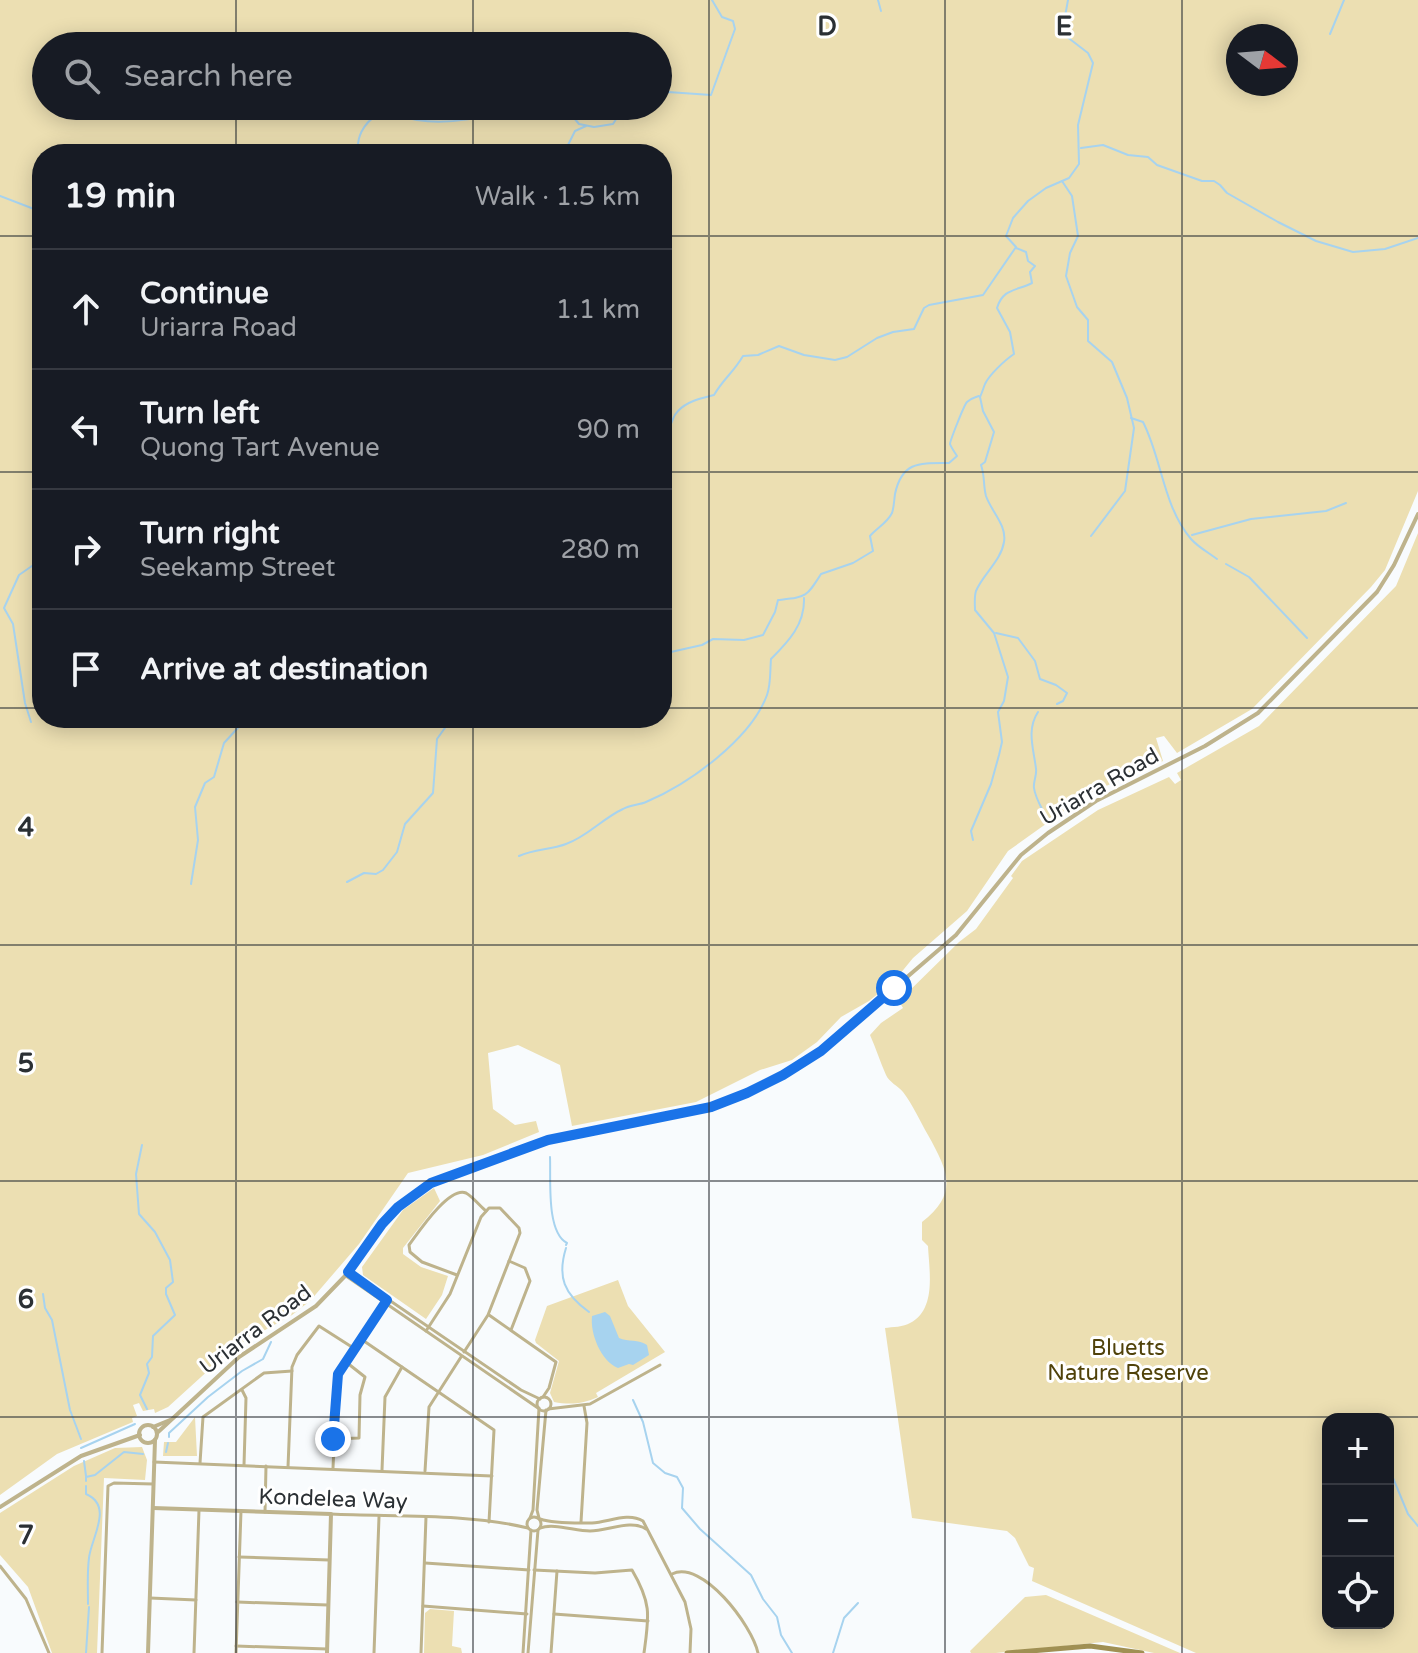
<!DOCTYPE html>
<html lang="en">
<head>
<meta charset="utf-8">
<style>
	:root { --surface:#171b24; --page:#242831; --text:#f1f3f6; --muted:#9ea1a6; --line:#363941 }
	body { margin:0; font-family:"Varela Round",sans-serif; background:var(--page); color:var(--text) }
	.controls { position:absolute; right:24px; bottom:24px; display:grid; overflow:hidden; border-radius:16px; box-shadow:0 4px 20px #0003 }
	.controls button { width:72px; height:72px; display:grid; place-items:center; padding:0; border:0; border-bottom:2px solid var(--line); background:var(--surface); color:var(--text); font:40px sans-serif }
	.compass { position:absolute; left:1226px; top:24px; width:72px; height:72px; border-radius:50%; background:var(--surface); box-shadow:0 4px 20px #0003; rotate:106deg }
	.stop { position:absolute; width:24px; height:24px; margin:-18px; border:6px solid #1a73e8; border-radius:50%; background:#fff }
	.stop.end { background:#1a73e8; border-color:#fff; box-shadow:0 2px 8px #0008 }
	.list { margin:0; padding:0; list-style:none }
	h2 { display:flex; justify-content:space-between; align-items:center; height:104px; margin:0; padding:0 32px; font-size:34px }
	h2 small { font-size:26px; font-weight:400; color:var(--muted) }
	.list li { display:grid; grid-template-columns:52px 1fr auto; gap:24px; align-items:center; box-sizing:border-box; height:120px; padding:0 32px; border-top:2px solid var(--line) }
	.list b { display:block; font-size:30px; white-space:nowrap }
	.list p { margin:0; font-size:26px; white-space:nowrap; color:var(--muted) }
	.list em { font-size:26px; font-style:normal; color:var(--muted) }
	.icon { flex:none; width:44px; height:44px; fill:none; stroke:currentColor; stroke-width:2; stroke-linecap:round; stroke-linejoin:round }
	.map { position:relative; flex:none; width:1418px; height:1653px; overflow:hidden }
	.search { position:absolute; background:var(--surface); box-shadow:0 4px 20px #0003; left:32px; top:32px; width:640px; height:88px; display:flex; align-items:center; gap:20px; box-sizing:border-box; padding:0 28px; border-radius:44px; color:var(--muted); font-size:30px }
	.panel { position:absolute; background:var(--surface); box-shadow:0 4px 20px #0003; left:32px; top:144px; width:640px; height:584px; border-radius:32px }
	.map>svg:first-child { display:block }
	.green { fill:#ecdfb2; fill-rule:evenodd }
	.water { fill:#a7d3ef }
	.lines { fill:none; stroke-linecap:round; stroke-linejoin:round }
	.stream { stroke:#a7d3ef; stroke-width:2 }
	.minor { stroke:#beb38c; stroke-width:3 }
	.tertiary { stroke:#beb38c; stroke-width:4 }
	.secondary { stroke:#a09053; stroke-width:5 }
	.route { stroke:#1a73e8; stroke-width:10 }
	.grid { fill:none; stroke:#2b3034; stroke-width:2; stroke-opacity:0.55 }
	.labels { text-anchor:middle; stroke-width:6; stroke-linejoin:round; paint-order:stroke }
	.street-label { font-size:22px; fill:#2b3034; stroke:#fff }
	.park-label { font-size:22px; fill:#50420a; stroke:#fff }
	.grid-label { font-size:26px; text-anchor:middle; font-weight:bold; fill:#2b3034; stroke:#fff; stroke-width:6; stroke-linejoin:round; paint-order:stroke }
</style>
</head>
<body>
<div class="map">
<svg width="1418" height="1653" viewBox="0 0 1418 1653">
	<rect width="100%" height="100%" fill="#f8fbfd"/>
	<g class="green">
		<path d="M0,0h1418v491l-33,79 -14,17 -119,122 -75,44 -13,-17 -8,2 7,23 -75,33 -80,57 -41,60 -54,47 -18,22 -26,21 -28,16 -24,25 -25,18 -32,10 -64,32 -124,24 -12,-61 -42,-20 -30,8 5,56 22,16 21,-4 3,11 -56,23 -75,18 -49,71 -49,57 -18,14 -59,33 -65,59 -13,6 -1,-4 -11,2 -4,-8 -6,2 4,11 -5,2 1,4 -76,32 -57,41zM1238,36h48v48h-48zM46,46h612v60h-612zM42,154h620v564h-620z"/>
		<path d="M1418,533v1120h-222l-164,-72 2,-13 -5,-2 -14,-28 -8,-7 -95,-13 -27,-190c7,-1 19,-1 25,-5 27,-14 19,-53 18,-77l-6,-6v-18c37,-29 26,-51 6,-87 -8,-14 -15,-30 -25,-43 -5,-6 -14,-10 -17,-17 -6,-13 -10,-27 -16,-40l11,-12 22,-15 -4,-7 60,-59 17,-13 37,-51 -2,-2 11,-15 76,-51 71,-33 6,7 6,-4 -4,-7 82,-47 137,-140zM1328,1419h60v204h-60z"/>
		<path d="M434,1188l6,13 -37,47v6l18,13 27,9 -6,19 -16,24 -63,-44 -1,-8 41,-57z"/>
		<path d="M618,1280l10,26 37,46 -69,41 2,4c-15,7 -28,8 -44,5l-4,-9 9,-32 -23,-18 -1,-3 12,-34z"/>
		<path d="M195,1417l2,39h-34l1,-14h12z"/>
		<path d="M142,1447l5,13 -2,20 -41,-2 -7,175h-45l-24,-66 -28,-32v-42l74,-47 41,-18z"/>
		<path d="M1046,1595l134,58h-26l-51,-11 -107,11h-25l-1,-2 55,-54z"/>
		<path d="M430,1609l24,2 -2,35 9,2 1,5h-38l1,-40z"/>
	</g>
	<path class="water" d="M605,1312l5,4 9,22c9,4 20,1 28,7l2,10 -16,10 -4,-1 -11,4c-17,-7 -28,-34 -26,-52z"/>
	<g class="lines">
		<g class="stream">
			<path d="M878,0l3,11"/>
			<path d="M1330,34l14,-34"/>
			<path d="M658,95l10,-3 43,3 24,-66 -2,-8 -11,-4 -10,-17"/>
			<path d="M564,106l15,18 15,3 19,-3 10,-16 5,-2"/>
			<path d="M1081,148l22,-3 25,10 20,2 9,8 45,16h12l6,4 7,8 51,29 38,19 37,11 32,-3 33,-11"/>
			<path d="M366,154l-8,-10c1,-11 9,-25 21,-29 14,-3 24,3 38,5 31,5 71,-2 100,-14"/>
			<path d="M553,154l13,-5 9,-18 11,-5"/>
			<path d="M1062,181l10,15 6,40 -8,17 -4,23 11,31 11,13v21l24,21 15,36 7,30 -9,63 -34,45"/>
			<path d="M0,196l34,13 8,6"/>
			<path d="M1131,418l12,4c19,37 20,84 48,117 7,8 18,14 26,20"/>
			<path d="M662,431c15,-9 7,-11 16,-20 9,-10 24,-13 36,-16 10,-17 19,-22 29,-39l15,-1 21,-9 25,9 31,5 12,-3 30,-19 16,-6 21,-3 10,-21 5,-3 54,-10 33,-48 -10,-11 7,-18 15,-17 18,-13 23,-10 10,-14 -1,-39 15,-62 -5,-10 -26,-20 6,-33"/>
			<path d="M662,448v3"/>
			<path d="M1192,535l59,-16 75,-8 20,-8"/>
			<path d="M1226,564l23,13 58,61"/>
			<path d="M996,633l22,5 17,23 5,18 16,6 11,8 -4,8 -6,3"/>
			<path d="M662,654l40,-9 11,-6 31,1 19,-5 12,-23 3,-12c28,-3 28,-2 43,-26l32,-11 20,-12 -3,-15c7,-8 17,-13 22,-23 2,-6 2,-12 3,-19 7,-33 25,-31 54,-31l8,-7c-2,-3 -6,-9 -7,-12 0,-3 14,-39 17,-42 4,-4 7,-4 12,-6"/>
			<path d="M1038,712c-12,18 -4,38 -2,57 1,6 -3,13 -2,19 1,8 6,17 9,23l-3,4 3,4"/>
			<path d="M31,722l-6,-19 -12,-79 -9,-16 15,-33 23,-16"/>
			<path d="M973,840l-2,-9 20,-47 8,-29 3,-13 -4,-30 6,-11 4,-24 -14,-44 -19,-23c0,-5 -1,-13 1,-19 7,-17 25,-30 28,-49 3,-17 -13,-31 -18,-46 -3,-11 -1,-20 -5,-31l4,-3 9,-30 -11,-21 -3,-14c2,-4 3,-8 5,-13 4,-9 20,-24 29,-30l-4,-22 -13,-24c6,-20 20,-17 35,-25l-2,-11 5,-6 -7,-5 -2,-9 -10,-4"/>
			<path d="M519,856c16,-7 31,-6 47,-12 21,-7 37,-26 57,-35 7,-4 16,-4 23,-7 43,-18 105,-63 121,-107 4,-11 3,-25 4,-36 18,-18 34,-35 33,-61"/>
			<path d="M347,882l17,-9 12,1 7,-4 14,-18 8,-28 28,-31 4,-54 15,-21"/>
			<path d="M191,884l7,-44 -3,-33 10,-24 9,-6 10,-34 23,-25"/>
			<path d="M142,1145l-6,29 3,40 16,18 15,28 3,22 -7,6v6l9,21 -22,21 -1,21 -5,7 2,9 -9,22 7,14"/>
			<path d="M550,1157c1,22 -4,75 17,86l-1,2"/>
			<path d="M566,1248c-9,29 -2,46 23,64"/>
			<path d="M43,1294l2,14 7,12 18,90 11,29"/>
			<path d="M633,1400l10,22 10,41 12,10 12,4 6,11 -1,20 18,21 51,46 12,24 14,18 4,18 11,18"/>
			<path d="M169,1437v-4l39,-36 34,-26 21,-12 8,-17"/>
			<path d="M81,1448l54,-24"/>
			<path d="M166,1452l2,-9"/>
			<path d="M84,1461l2,15"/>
			<path d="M1388,1466l20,48 10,12"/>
			<path d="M86,1481v-4l9,-2 29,-23 19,2"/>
			<path d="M86,1486v8c28,12 5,44 3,64 -2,15 -1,31 -1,46"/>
			<path d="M86,1653l3,-46"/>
			<path d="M833,1653l11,-35 14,-15"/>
		</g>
		<g class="minor">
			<path d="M509,1261l16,7 5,13 -19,49"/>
			<path d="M348,1272l173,118 19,9"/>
			<path d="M457,1275l-35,-13 -12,-10 -1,-7c9,-12 40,-59 57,-52 7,4 14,13 20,18"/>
			<path d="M346,1276l192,132"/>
			<path d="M489,1315l67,47 -7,26 -6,9"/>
			<path d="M426,1331l24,-37 31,-77 8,-9h11l19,20 1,5 -32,82 -24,37"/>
			<path d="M361,1339l133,91 -5,92"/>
			<path d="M242,1390l4,8 -2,67"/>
			<circle cx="544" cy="1404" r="7"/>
			<path d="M548,1409l42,-5 70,-39"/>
			<path d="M334,1439l25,-1 1,-43 5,-18 -19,-15"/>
			<path d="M154,1462l338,14"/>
			<path d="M200,1463l3,-46 61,-44 28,-2"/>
			<path d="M288,1467l4,-100 5,-12 22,-29 36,23"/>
			<path d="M333,1468l4,-91 49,-74"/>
			<path d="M382,1470l3,-73 17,-30"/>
			<path d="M425,1471l4,-64 32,-50"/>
			<path d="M265,1512l1,-46"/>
			<path d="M331,1514c65,3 134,-1 197,14"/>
			<circle cx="534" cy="1524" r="7"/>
			<path d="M530,1518l3,-8 6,-102"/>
			<path d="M539,1518l-2,-8 9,-100"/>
			<path d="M540,1519c15,5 37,4 52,4 17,-1 36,-11 51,-2l42,81 6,27 -1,24"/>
			<path d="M581,1522l6,-99 -3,-17"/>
			<path d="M540,1528c14,-5 35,3 50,3 18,0 41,-12 56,-2"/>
			<path d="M239,1557l90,3"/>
			<path d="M425,1563l104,7"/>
			<path d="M0,1566l26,33 23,54"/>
			<path d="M534,1570l61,3 37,-3c20,34 17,46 12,83"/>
			<path d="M672,1574c30,-15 80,51 86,79"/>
			<path d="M150,1598l46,2"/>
			<path d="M237,1602l91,3"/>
			<path d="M423,1606l104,8"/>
			<path d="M554,1614l94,7"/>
			<path d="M236,1646l91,3"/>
			<path d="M102,1653l6,-167 6,-3 39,1"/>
			<path d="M194,1653l5,-143"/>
			<path d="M236,1653l5,-142"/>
			<path d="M374,1653l5,-136"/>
			<path d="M421,1653l5,-136"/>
			<path d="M523,1653l8,-123"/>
			<path d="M528,1653l10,-123"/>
			<path d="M551,1653l6,-82"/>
		</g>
		<g class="tertiary">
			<circle cx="148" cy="1434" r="9"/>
			<path d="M153,1427l17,-7"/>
			<path d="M157,1433l82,-76 77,-51 29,-30 37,-52 16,-17 33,-24 117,-43 163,-33 72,-32 38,-24 135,-116 65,-80 27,-22 48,-32 109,-55 53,-33 119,-121 17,-27 24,-51"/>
			<path d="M0,1507l81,-51 59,-21"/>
			<path d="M153,1508l178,6 -4,139"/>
			<path d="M148,1653l7,-213"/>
		</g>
		<path class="secondary" d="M1007,1653l83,-7 52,7"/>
	</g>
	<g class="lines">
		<path class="route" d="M333,1439l5,-65 49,-74 -39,-28 34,-48 16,-17 33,-24 117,-43 163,-33 36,-14 36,-18 38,-24 73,-63"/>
	</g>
	<path class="grid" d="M236,0v46M473,0v46M709,0v1653M945,0v1653M1182,0v1653M236,106v48M473,106v48M0,236h42M662,236h756M0,472h42M662,472h756M0,708h42M662,708h756M236,718v935M473,718v935M0,945h1418M0,1181h1418M0,1417h1418"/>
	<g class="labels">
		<g class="street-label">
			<text transform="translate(1099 786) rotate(-30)" y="8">Uriarra Road</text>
			<text transform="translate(255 1329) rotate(-37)" y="8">Uriarra Road</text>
			<text transform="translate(333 1498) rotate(2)" y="8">Kondelea Way</text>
		</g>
		<g class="park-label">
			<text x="1128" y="1355">Bluetts<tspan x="1128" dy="25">Nature Reserve</tspan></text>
		</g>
	</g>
	<g class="grid-label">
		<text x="827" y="35">D</text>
		<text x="1064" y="35">E</text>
		<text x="26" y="836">4</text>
		<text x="26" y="1072">5</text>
		<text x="26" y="1308">6</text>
		<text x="26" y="1544">7</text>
	</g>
</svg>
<div class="controls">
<button>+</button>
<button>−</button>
<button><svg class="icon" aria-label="locate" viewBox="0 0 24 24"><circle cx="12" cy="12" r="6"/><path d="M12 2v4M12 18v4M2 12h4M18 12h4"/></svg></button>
</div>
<svg class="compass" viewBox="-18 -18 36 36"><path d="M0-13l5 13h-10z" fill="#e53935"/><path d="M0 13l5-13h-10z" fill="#9ea1a6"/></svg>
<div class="stop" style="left:894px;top:988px"></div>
<div class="stop end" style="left:333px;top:1439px"></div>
<div class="search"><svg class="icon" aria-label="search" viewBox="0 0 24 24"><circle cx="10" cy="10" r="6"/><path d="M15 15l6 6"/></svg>Search here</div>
<section class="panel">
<h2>19 min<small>Walk · 1.5 km</small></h2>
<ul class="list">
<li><svg class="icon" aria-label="ahead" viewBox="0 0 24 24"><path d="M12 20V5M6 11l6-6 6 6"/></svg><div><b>Continue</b><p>Uriarra Road</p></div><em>1.1 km</em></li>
<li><svg class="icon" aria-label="left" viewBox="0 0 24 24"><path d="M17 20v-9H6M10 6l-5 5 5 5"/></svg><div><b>Turn left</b><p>Quong Tart Avenue</p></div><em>90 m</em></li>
<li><svg class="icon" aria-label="right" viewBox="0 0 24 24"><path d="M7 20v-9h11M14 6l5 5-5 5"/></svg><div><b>Turn right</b><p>Seekamp Street</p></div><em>280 m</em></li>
<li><svg class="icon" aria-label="arrive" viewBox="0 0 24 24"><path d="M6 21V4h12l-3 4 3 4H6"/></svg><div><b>Arrive at destination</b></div></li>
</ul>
</section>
</div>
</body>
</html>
